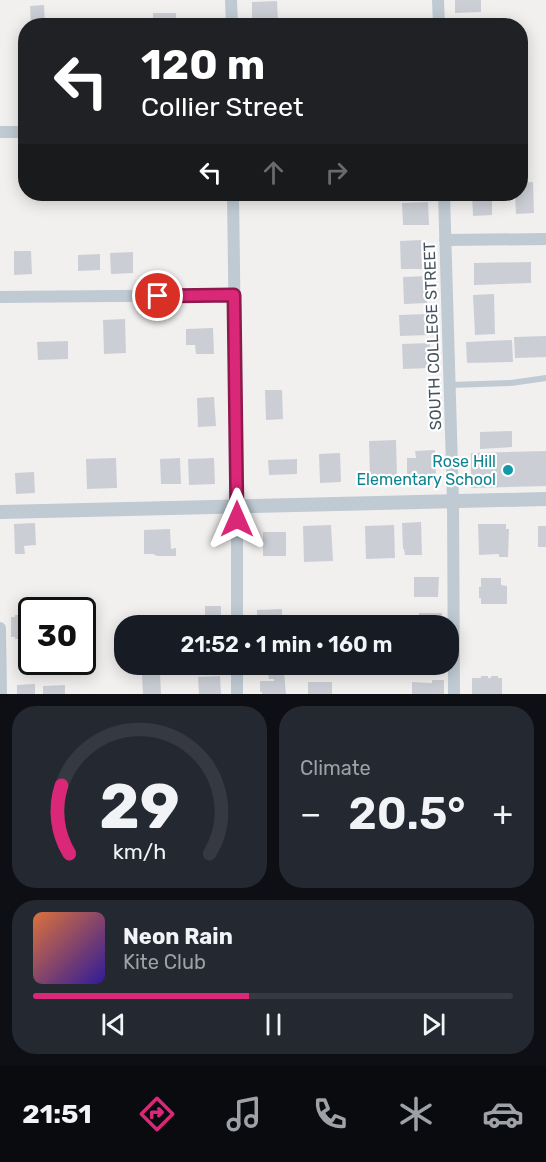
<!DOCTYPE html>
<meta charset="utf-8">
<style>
body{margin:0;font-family:Rubik,sans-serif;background:#242831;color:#f1f3f6;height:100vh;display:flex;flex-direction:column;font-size:22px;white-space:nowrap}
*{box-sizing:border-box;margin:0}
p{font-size:20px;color:#9ea1a6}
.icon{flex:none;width:33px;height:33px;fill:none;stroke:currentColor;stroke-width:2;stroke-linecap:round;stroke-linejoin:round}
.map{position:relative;height:694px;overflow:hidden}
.details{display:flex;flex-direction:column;gap:12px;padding:12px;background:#0d0f14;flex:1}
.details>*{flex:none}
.top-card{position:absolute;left:18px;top:18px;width:510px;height:183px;border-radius:24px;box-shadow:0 3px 15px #0003;background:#202124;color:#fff;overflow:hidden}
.speed{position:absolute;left:18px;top:597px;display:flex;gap:12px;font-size:30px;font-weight:700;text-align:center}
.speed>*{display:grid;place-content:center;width:78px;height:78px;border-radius:50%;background:#171b24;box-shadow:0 3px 15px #0003;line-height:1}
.speed .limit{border:3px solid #111;border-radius:9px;background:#fff;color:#111}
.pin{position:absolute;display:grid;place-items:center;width:51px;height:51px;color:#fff;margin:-26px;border:3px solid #fff;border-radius:50%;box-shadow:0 2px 6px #0007}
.me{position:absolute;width:66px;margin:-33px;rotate:0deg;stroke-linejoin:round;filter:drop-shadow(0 0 4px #0008)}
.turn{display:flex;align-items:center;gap:21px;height:126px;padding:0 24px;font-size:27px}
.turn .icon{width:78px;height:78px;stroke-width:2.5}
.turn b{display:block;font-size:42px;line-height:51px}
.lanes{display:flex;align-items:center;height:57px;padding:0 24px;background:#0003;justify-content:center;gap:30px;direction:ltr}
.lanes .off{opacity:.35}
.big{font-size:45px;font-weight:600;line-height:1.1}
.details .tile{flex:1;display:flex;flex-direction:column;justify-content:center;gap:9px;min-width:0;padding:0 21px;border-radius:24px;background:#242831}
.details .dial{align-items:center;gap:0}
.dial svg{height:156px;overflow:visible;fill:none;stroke:#363941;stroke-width:7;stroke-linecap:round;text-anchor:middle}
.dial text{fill:#f1f3f6;stroke:none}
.song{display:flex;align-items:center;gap:18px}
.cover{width:72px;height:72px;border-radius:9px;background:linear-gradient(135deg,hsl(20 70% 55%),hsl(250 70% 35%))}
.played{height:6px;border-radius:3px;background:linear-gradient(90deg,#db2777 45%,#363941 45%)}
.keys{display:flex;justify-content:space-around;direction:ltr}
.heat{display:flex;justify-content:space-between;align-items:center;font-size:33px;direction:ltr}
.details .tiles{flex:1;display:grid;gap:12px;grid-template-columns:1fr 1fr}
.tile:last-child{grid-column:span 2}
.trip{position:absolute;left:114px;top:615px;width:345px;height:60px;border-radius:24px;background:#171b24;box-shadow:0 3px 15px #0003;font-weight:600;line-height:60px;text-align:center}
.tabs{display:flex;height:96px;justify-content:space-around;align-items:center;background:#090b0e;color:#9ea1a6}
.tabs .icon{width:42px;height:42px}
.tabs .selected{color:#db2777}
.tabs b{font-size:27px;color:#f1f3f6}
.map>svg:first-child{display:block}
</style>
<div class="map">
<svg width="546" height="694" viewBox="0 0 546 694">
<rect width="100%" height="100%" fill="#f2efef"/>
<!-- building -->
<path fill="#cbcfd5" d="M455,0H481V12L455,13Z
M277,1L278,21L252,22V2Z
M44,5L45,26H31L30,6Z
M153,13H176V24L153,25Z
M533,182L534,213L516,214L515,194H520V183Z
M472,194H492V215L473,216Z
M428,202L429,225H403L402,203Z
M421,240L422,269H401L400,241Z
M14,251H31L32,274L14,275Z
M133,252V273L111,274L110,253Z
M100,254V270L78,271V255Z
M531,262V283L474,285V263Z
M426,276L427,303L404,304L403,277Z
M494,294L495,334L475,335L473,295Z
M428,314L429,335L400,336L399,315Z
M125,319L126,353L104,354L103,320Z
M213,328L214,354H196L195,345H186V329Z
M546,336V357L515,358L514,337Z
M512,340L513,362L467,363L466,342Z
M68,341V359L38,360L37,342Z
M430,343V368L403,369L402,344Z
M265,390H282L283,419L266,420Z
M214,397L216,426L198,427L197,398Z
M512,431V447L480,449V432Z
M396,440L397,476L370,477L369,441Z
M435,450L436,477L407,478V458H416L415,451Z
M546,451V486L471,488V453Z
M340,453L341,482L320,483L319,454Z
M116,458L117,488L87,489L86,459Z
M180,458L181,484H161L160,459Z
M214,458L215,484L189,485L188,459Z
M297,459V474L269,475L268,460Z
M34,472L35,493L16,494L15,473Z
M421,522L422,555H405L404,549H403L402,523Z
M35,523L36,545L24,546L25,554H15L14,524Z
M478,524H506V529H509L508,557H499V554L479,555Z
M331,525L333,561L304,562L303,526Z
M394,525L395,558L366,559L365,526Z
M538,526H546V547H538Z
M170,529L171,549L176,548V556H157L153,554H144V530Z
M263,532H286V556H263Z
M414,577H439L438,597H414Z
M481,578H501V585L507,586V604H481V598H479V587H481Z
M205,606H221V619H222V626H200V619H205Z
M282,609V619H271V626H257V610Z
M419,613H442L443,626H419Z
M15,615H26V628H32V639H15V637H11V617H15Z
M284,672L286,694H262V692H260V681H274V679H269L268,673Z
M160,674L161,694H143L142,675Z
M220,676L221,694H199L198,677Z
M481,676H488V678H491V676H498V678H502V694H472V678H481Z
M432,680H444V694H412V682L432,683Z
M308,682H332V694H308Z
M35,684V694H17V685Z
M65,685V694H43V686Z"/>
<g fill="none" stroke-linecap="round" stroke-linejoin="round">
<!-- service -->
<path stroke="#bfcad3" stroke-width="6" d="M450,385L511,383L546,378"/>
<!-- minor -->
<path stroke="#bfcad3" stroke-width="12" d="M231,0L232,26
M438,0L439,26
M0,132H26
M233,194L237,491V626
M444,194L453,501L454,694
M445,240L546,239
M0,297L234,295
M0,628L1,694
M237,694V664"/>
<!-- tertiary -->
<path stroke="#bfcad3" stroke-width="14" d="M0,512L546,499"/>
</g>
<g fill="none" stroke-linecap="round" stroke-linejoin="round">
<!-- route casing -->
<g stroke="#8e194d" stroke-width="15">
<path id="route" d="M158,296L234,295L237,519"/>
</g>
<!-- route -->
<use href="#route" stroke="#db2777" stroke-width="10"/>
</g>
<!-- markers -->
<circle fill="#0f9aa8" stroke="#fff" stroke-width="2" cx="508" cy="470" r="6"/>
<g text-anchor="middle" stroke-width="4.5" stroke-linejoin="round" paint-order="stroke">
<!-- street labels -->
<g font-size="16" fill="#46545f" stroke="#fff">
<text transform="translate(432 336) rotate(-92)" y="6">SOUTH COLLEGE STREET</text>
</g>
<!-- culture labels -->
<g font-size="16" fill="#0d838f" stroke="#fff" text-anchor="end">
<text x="496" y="467">Rose Hill<tspan x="496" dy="18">Elementary School</tspan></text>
</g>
</g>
</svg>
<div class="speed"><div class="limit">30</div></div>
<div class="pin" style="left:158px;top:296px;background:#d93025"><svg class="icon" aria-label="arrive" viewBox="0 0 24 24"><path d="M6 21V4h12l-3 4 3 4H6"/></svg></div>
<svg class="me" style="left:237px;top:519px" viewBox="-20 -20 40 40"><path d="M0-17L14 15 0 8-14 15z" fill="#db2777" stroke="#fff" stroke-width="4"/></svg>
<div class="trip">21:52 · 1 min · 160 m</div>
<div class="top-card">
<div class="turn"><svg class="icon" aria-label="left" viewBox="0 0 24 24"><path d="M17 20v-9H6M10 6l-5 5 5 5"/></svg><div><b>120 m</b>Collier Street</div></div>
<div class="lanes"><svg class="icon" aria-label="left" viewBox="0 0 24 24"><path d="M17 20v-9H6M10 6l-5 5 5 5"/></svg><svg class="icon off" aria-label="ahead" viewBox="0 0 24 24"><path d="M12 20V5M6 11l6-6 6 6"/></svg><svg class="icon off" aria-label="right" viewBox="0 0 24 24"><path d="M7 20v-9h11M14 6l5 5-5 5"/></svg></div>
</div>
</div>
<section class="details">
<div class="tiles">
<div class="tile dial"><svg viewBox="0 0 100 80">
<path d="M14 69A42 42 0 1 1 86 69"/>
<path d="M14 69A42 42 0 0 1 10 34" stroke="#db2777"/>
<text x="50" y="56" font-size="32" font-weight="700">29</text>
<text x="50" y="72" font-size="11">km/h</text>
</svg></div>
<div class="tile"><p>Climate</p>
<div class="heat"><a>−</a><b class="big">20.5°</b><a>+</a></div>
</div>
<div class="tile">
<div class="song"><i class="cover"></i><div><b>Neon Rain</b><p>Kite Club</p></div></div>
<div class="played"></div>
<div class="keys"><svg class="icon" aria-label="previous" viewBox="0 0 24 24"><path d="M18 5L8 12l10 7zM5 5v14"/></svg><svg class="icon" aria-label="pause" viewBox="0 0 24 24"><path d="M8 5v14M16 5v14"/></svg><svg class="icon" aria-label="next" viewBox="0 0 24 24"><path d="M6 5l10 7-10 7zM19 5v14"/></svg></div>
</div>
</div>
</section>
<nav class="tabs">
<b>21:51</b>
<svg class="icon selected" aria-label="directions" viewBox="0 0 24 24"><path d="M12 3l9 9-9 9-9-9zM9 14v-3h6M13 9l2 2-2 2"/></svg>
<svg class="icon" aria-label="music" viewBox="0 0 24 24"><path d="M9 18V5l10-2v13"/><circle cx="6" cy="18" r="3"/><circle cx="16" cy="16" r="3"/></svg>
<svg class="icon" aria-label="phone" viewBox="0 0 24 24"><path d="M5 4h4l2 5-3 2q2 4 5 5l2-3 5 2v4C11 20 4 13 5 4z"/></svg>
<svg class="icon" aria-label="climate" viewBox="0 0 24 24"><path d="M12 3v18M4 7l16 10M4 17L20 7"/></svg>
<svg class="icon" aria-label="car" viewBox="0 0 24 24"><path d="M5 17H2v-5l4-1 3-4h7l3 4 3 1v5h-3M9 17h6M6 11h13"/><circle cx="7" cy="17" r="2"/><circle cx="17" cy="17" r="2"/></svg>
</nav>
